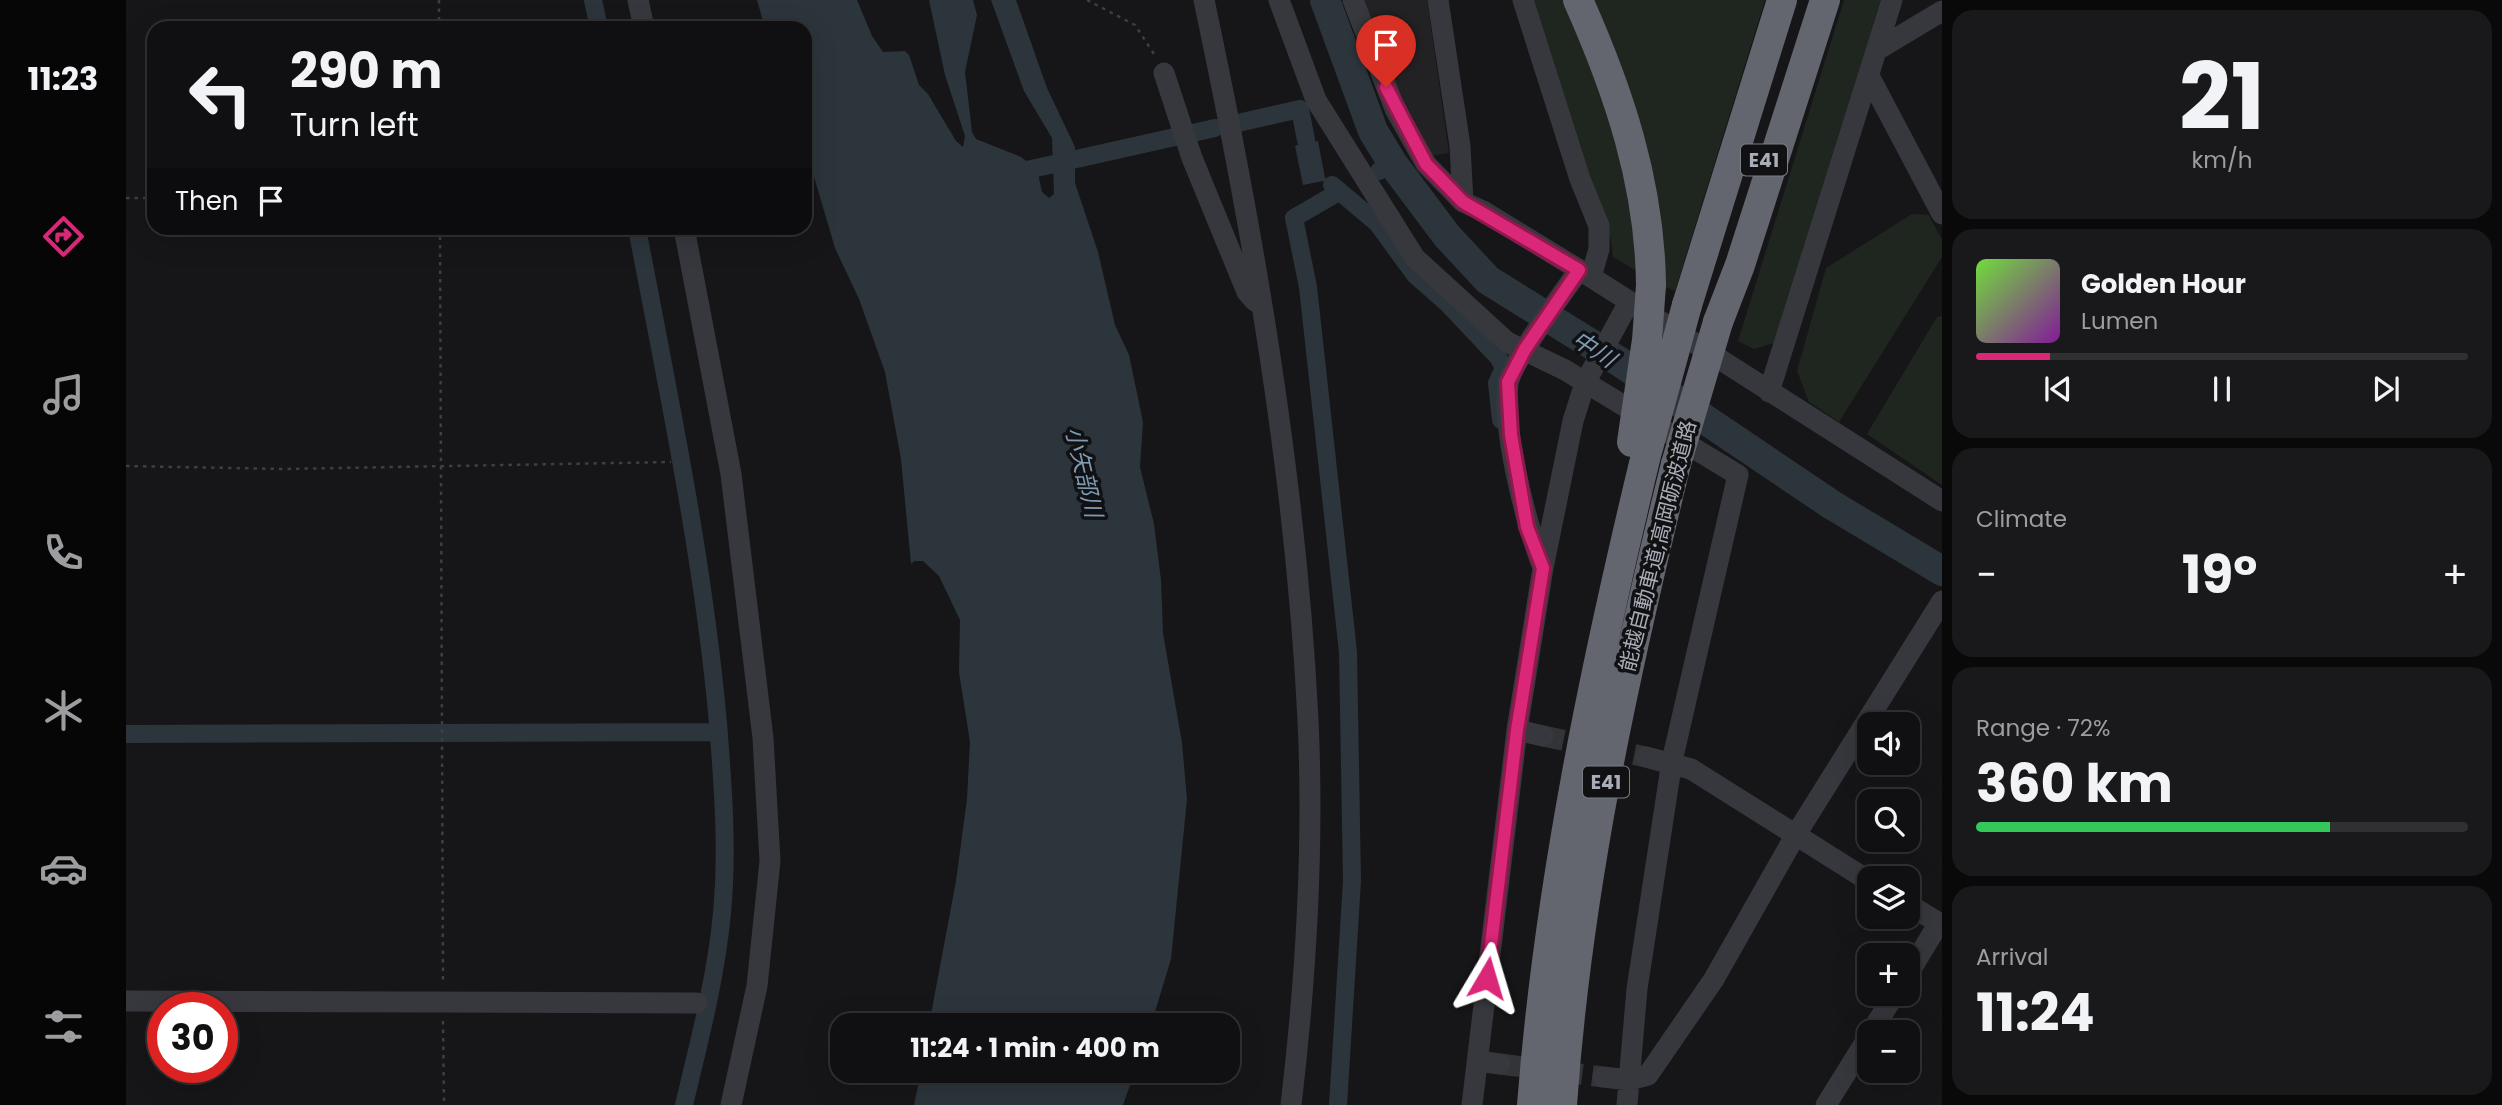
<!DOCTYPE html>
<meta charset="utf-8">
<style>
body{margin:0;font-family:Poppins,"Noto Sans JP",sans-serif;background:#19191b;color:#f1f3f6;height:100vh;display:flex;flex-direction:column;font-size:26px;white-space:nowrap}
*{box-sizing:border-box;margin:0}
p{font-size:23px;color:#9c9d9f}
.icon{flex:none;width:38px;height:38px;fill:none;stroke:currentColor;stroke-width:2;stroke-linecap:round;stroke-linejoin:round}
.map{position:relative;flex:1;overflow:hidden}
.details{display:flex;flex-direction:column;gap:10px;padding:10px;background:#09090a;width:560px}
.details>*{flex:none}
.top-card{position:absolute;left:21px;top:21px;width:665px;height:214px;border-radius:21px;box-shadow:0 7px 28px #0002,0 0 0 2px #303032;background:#101012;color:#f1f3f6;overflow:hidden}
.buttons{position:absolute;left:1731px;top:712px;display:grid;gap:14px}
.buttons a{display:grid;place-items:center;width:63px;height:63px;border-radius:14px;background:#101012;box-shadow:0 7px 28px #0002,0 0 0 2px #303032;font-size:35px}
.speed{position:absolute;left:21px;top:992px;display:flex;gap:14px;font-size:35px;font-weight:700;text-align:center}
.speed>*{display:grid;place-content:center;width:91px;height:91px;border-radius:50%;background:#101012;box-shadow:0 7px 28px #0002,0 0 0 2px #303032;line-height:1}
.speed .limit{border:10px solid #d22;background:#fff;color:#111}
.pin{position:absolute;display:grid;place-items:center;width:60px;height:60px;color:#fff;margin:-72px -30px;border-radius:50% 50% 50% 0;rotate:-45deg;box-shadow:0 0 7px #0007}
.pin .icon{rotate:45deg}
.me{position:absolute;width:77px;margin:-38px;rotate:7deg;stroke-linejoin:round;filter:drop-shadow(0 0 5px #0008)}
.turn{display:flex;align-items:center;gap:24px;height:147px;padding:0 28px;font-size:32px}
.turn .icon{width:91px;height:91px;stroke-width:2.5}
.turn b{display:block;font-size:49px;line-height:60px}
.then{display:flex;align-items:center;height:66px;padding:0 28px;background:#0003;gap:14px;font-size:26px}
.big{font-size:52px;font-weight:700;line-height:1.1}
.details .card{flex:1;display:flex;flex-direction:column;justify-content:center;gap:10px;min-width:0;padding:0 24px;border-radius:21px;background:#19191b}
.details .dial{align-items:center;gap:0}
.dial b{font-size:91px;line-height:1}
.song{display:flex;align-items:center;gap:21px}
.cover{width:84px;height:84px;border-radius:10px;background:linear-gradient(135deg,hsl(100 70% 55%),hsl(290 70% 35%))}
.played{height:7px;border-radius:4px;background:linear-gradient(90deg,#db2777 15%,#303032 15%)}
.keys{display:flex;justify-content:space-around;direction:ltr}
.heat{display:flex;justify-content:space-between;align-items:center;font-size:38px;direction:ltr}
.charge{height:10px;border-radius:5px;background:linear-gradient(90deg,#34c759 72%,#303032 0)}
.trip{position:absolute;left:704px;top:1013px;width:410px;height:70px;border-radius:21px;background:#101012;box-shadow:0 7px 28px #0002,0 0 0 2px #303032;font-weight:700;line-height:70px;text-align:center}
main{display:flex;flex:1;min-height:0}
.tab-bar{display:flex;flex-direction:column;width:126px;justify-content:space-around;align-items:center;background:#060607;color:#9c9d9f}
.tab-bar .icon{width:49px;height:49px}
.tab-bar .on{color:#db2777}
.tab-bar b{font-size:32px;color:#f1f3f6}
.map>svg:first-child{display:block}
</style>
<main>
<nav class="tab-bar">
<b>11:23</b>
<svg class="icon on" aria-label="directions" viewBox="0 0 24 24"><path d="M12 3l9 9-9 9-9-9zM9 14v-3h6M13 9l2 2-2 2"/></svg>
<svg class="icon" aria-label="music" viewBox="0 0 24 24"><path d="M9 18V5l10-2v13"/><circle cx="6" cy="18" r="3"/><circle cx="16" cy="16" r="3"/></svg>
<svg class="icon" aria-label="phone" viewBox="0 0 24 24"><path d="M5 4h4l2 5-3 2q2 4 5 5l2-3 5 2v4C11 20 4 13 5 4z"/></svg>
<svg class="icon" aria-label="climate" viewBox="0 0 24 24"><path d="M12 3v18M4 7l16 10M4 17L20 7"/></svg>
<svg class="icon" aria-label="car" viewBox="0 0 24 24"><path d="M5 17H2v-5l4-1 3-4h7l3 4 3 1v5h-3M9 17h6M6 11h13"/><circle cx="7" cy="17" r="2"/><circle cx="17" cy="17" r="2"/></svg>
<svg class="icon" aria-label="filters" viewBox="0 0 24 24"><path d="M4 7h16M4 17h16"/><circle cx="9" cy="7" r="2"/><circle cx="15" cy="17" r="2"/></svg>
</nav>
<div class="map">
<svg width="1816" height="1105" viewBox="0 0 1816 1105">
<rect width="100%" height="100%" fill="#161618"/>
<!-- built -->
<path fill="#222225" d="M1237,0H1301L1323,153L1304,156L1278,107Z"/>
<!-- green -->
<path fill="#1e261f" d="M1405,0H1439C1465,60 1498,142 1507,206C1510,227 1510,250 1511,271L1487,257L1485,240Z
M1465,0H1639L1549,291L1535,285L1539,279L1533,204L1514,122Z
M1718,0H1755L1648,343L1628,349L1612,341Z
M1786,214L1803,215L1816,240V257L1713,422L1683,402L1671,371L1700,268Z
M1816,316V485L1741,434L1811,317Z"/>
<!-- water -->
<path fill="#2c353c" d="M631,0H731L746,36L757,52L779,51L783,55L793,85L802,94L830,141L837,147L839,136L819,75L803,0H847L851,15L839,72L846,132L850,139L895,157L911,169L916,192L923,198L928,194L926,138L898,91L865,0H890L921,88L949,147V183L972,252L989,325L1003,355L1017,422L1014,467L1028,524L1035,580L1037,633L1056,743L1061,799L1045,959L1025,1025H803L830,881L841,799L844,742L833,672L834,620L813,576L797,561H788L785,564L775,459L759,372L733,299L709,248L679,146V28H639Z
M1186,138L1187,142L1192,141L1199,178L1207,183L1203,187L1197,181L1177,185L1169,146Z
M795,1071H1009L997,1105H788Z"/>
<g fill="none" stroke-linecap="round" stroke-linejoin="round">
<!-- canal -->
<path stroke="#2c353c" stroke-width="18" d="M467,0L473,28
M1112,123L1174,109L1180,140
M1253,171L1267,164
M888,173L1089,128
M1206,185L1251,223L1289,275L1322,304L1372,357L1378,368L1371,383L1375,420
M1211,193L1168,218L1182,287L1222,652L1226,881L1212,1105
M511,228C542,392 577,556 592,723C597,786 602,850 596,913C590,978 573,1042 558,1105
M0,734L592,732"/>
<!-- river -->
<path stroke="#2c353c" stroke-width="30" d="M1199,0L1247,131L1267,164L1321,236L1362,280L1494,362L1706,505L1816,571"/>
<!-- minor-tunnel -->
<path stroke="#333438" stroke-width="21" stroke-dasharray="21 10" stroke-linecap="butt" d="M1417,736L1520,757
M1374,1064L1477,1077"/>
<!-- path -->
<path stroke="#3d3f44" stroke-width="2.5" stroke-dasharray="3.5 5" stroke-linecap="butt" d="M313,0V28
M961,0L1009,25L1030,57
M0,198H28
M314,228L317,983
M0,466L157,469L545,462
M317,1021L318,1105"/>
<!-- minor -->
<path stroke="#37383d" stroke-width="21" d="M512,0L518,28
M1078,0C1128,236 1170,478 1182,720C1188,848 1180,978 1165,1105
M1153,0L1190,100L1289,258L1381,342L1439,370L1612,475L1546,761L1511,989L1501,1105
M1227,0L1269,109L1300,164L1337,202L1357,211L1465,277L1816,501
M1312,0L1334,146L1337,202
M1397,0L1454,179L1473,226V249L1465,277
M1751,50L1816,11
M1038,73L1066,158L1121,292L1129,301
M1743,76L1816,214
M558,228L605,474L637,738L644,861L631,986L605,1105
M1643,392L1766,0
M1417,568C1400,523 1376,431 1382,384C1385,362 1438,292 1453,270
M1391,730L1417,736
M1520,757L1565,769L1743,881
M1782,904L1813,923L1782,974
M0,1001L571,1003
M1745,1032L1769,994
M1351,1061L1374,1064
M1477,1077L1503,1080L1522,1075L1588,979L1669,836L1816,601
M1346,1105L1391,730L1417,568L1447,421L1459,383L1503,302
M1700,1105L1743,1036"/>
<!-- highway -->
<path stroke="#63666e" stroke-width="30" d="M1452,0C1493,92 1524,184 1525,285
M1561,305L1656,0
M1592,322L1614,265L1699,0
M1406,1105C1423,885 1469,666 1521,451
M1436,1105C1451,889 1498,674 1550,464"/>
<!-- highway-bridge -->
<path stroke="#63666e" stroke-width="30" d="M1506,442L1521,340L1525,285
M1522,448L1561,305
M1550,464L1592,322"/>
</g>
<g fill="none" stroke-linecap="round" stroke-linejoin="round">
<!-- route casing -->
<g stroke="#8e194d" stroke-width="18">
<path id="route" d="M1260,87L1300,164L1337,202L1453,270L1399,349L1382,382L1385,435L1401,527L1417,568L1391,730L1361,978"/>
</g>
<!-- route -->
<use href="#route" stroke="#db2777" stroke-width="12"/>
</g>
<g text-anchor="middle" stroke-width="7" stroke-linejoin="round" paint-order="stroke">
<!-- shield labels -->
<g fill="#111113" stroke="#7b7e86" stroke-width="2">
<rect x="1615" y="144.5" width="46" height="31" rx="5"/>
<rect x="1457" y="766.5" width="46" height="31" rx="5"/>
</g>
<g font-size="19" font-weight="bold" fill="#a8adb8">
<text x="1638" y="167">E41</text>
<text x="1480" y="789">E41</text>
</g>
<!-- street labels -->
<g font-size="21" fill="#a8adb8" stroke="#111113">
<text transform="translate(1532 546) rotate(-76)" y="7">能越自動車道;高岡砺波道路</text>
</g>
<!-- water labels -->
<g font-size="23" font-style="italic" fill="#7f9bb3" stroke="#111113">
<text transform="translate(1468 349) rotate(33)" y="8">中川</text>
<text transform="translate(958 472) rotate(77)" y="8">小矢部川</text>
</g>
</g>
</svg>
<div class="buttons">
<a><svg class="icon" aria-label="sound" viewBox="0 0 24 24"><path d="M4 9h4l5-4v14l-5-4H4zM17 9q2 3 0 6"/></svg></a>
<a><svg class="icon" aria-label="search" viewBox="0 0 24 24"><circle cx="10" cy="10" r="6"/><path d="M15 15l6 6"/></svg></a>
<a><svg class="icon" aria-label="layers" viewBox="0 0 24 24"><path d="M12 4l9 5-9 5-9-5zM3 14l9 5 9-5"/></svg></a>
<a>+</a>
<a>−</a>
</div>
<div class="speed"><div class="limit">30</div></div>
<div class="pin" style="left:1260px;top:87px;background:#d93025"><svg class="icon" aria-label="arrive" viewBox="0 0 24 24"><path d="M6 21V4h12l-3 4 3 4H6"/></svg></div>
<svg class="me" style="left:1361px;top:978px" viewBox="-20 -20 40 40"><path d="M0-17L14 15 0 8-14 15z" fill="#db2777" stroke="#fff" stroke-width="4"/></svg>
<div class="trip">11:24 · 1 min · 400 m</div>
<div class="top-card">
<div class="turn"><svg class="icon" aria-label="left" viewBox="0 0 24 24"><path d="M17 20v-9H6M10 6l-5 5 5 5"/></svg><div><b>290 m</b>Turn left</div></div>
<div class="then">Then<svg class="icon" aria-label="arrive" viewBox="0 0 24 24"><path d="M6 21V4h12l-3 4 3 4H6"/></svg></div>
</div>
</div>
<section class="details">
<div class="card dial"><b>21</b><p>km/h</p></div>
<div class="card">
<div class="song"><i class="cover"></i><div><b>Golden Hour</b><p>Lumen</p></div></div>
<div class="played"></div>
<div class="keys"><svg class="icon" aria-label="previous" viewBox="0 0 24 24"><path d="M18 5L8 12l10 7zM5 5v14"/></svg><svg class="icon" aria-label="pause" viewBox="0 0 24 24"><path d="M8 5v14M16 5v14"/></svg><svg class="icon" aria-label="next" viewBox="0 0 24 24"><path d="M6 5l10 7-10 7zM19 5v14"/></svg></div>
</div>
<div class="card"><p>Climate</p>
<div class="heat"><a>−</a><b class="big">19°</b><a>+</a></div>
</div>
<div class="card"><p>Range · 72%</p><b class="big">360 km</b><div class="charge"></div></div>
<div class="card"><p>Arrival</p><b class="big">11:24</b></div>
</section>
</main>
